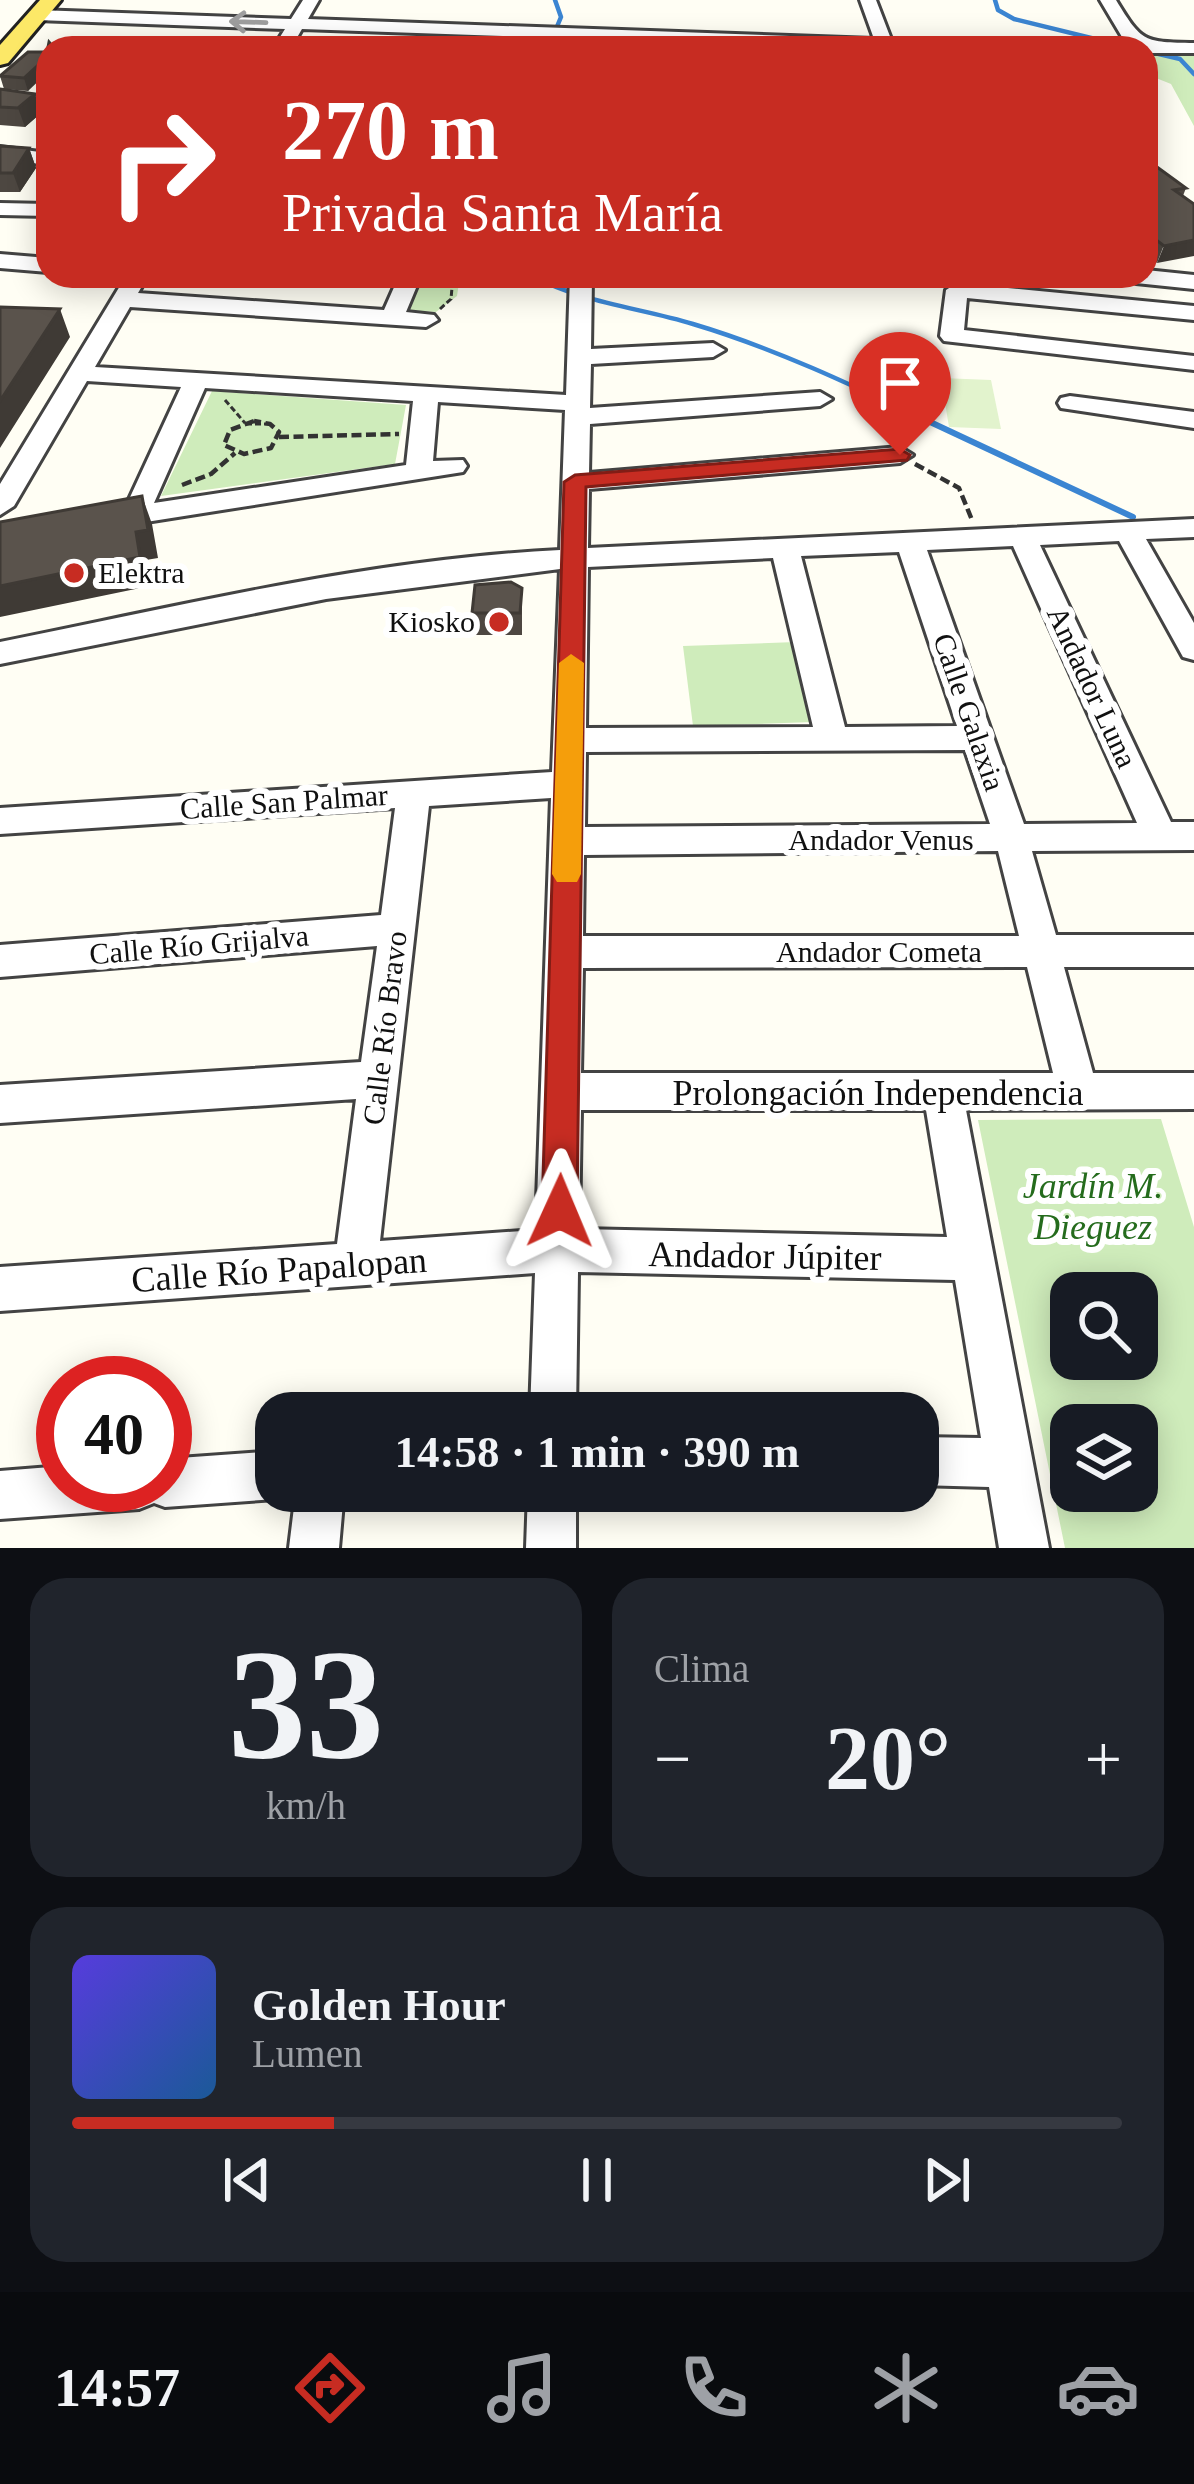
<!DOCTYPE html>
<html lang="es">
<meta charset="utf-8">
<style>
body{margin:0;font-family:"Times New Roman",serif;background:#20242c;color:#f1f3f6;height:100vh;display:flex;flex-direction:column;font-size:45px;white-space:nowrap}
*{box-sizing:border-box;margin:0}
p{font-size:39px;color:#9ea1a6}
.icon{flex:none;width:66px;height:66px;fill:none;stroke:currentColor;stroke-width:2;stroke-linecap:round;stroke-linejoin:round}
.map{position:relative;height:1548px;overflow:hidden}
.sheet{display:flex;flex-direction:column;gap:30px;padding:30px;background:#0d0f14;flex:1}
.sheet>*{flex:none}
.hud{position:absolute;left:36px;top:36px;width:1122px;height:252px;border-radius:36px;box-shadow:0 6px 30px #0003;background:#c72c22;color:#fff;overflow:hidden}
.controls{position:absolute;left:1050px;top:1272px;display:grid;gap:24px}
.controls a{display:grid;place-items:center;width:108px;height:108px;border-radius:24px;background:#171b24;box-shadow:0 6px 30px #0003;font-size:60px}
.speed{position:absolute;left:36px;top:1356px;display:flex;gap:24px;font-size:60px;font-weight:700;text-align:center}
.speed>*{display:grid;place-content:center;width:156px;height:156px;border-radius:50%;background:#171b24;box-shadow:0 6px 30px #0003;line-height:1}
.speed .limit{border:18px solid #d22;background:#fff;color:#111}
.pin{position:absolute;display:grid;place-items:center;width:102px;height:102px;color:#fff;margin:-123px -51px;border-radius:50% 50% 50% 0;rotate:-45deg;box-shadow:0 0 12px #0007}
.pin .icon{rotate:45deg}
.me{position:absolute;width:132px;margin:-66px;rotate:1deg;stroke-linejoin:round;filter:drop-shadow(0 0 9px #0008)}
.turn{display:flex;align-items:center;gap:42px;height:252px;padding:0 48px;font-size:54px}
.turn .icon{width:156px;height:156px;stroke-width:2.5}
.turn b{display:block;font-size:84px;line-height:102px}
.big{font-size:90px;font-weight:700;line-height:1.1}
.sheet .widget{flex:1;display:flex;flex-direction:column;justify-content:center;gap:18px;min-width:0;padding:0 42px;border-radius:36px;background:#20242c}
.sheet .dial{align-items:center;gap:0}
.dial b{font-size:156px;line-height:1}
.song{display:flex;align-items:center;gap:36px}
.cover{width:144px;height:144px;border-radius:18px;background:linear-gradient(135deg,hsl(250 70% 55%),hsl(210 70% 35%))}
.played{height:12px;border-radius:6px;background:linear-gradient(90deg,#c72c22 25%,#363941 25%)}
.keys{display:flex;justify-content:space-around;direction:ltr}
.heat{display:flex;justify-content:space-between;align-items:center;font-size:66px;direction:ltr}
.sheet .tiles{flex:1;display:grid;gap:30px;grid-template-columns:1fr 1fr}
.widget:last-child{grid-column:span 2}
.trip{position:absolute;left:255px;top:1392px;width:684px;height:120px;border-radius:36px;background:#171b24;box-shadow:0 6px 30px #0003;font-weight:700;line-height:120px;text-align:center}
.tab-bar{display:flex;height:192px;justify-content:space-around;align-items:center;background:#090b0e;color:#9ea1a6}
.tab-bar .icon{width:84px;height:84px}
.tab-bar .current{color:#c72c22}
.tab-bar b{font-size:54px;color:#f1f3f6}
.map>svg:first-child{display:block}
</style>
<div class="map">
<svg width="1194" height="1548" viewBox="0 0 1194 1548">
<rect width="100%" height="100%" fill="#fffef4"/>
<!-- green -->
<path fill="#cfecbb" fill-rule="evenodd" d="M1146,52L1194,56V126L1171,84L1146,74Z
M419,276H460L457,296L436,312L405,310Z
M212,391L406,405L395,464L161,496Z
M796,642L813,722L693,726L683,646Z
M1161,1119L1194,1227V1548H1065L978,1120ZM1137,1293V1359H1071V1293ZM1137,1425V1491H1071V1425Z"/>
<!-- pitch -->
<path fill="#e2f3cd" d="M941,378L991,380L1001,429L949,427Z"/>
<g fill="none" stroke-linecap="round" stroke-linejoin="round">
<!-- stream-far1 -->
<path stroke="#3b85d2" stroke-width="4.5" d="M555,0L561,17L556,29
M995,0L998,10L1014,19L1132,48
M545,48L554,34
M1146,51L1180,59L1194,74
M533,276C582,303 641,308 693,324C777,349 856,387 934,424"/>
<!-- stream -->
<path stroke="#3b85d2" stroke-width="6" d="M928,421L1133,517"/>
<!-- minor casing -->
<g stroke="#434343" stroke-width="6">
<path id="minor" d="M303,0H319L308,19L874,39L860,0H876L891,39L1125,42L1100,0H1116C1142,43 1144,42 1194,43V53H1146V48H851L302,29L291,48H273L285,29L37,20L29,15L37,10L291,19Z
M0,93L48,97V109L0,103Z
M0,147L48,153V165L0,159Z
M0,203L48,204V216L0,215Z
M0,254L48,258V272L0,268Z
M1146,270L1194,275V289L1136,283L1125,276H1146Z
M126,276H148L138,293L384,310L399,276H421L406,312L434,315L438,320L426,327L130,307L95,367L566,395L570,276H592L591,349L713,343L725,350L713,357L591,364L590,408L820,392L832,399L820,406L590,424L589,473L900,447L913,455L900,463L589,489L588,548L1194,519V537L1146,539L1194,623V660L1183,657L1119,541L1040,545L1171,822H1194V850L1032,851L1056,935H1194V967H1064L1093,1073H1194V1109L966,1110L1049,1548H999L989,1487L918,1485V1437L981,1438L955,1280L578,1272L576,1413H530L535,1273L0,1311V1267L337,1244L356,1099L0,1123V1085L361,1062L377,946L0,977V945L381,915L395,808L0,834V808L552,772L560,569L326,599L0,664V642C184,605 372,559 560,550L565,410L438,402L433,461L463,460L467,466L463,472L108,528L94,519L98,513L125,508L181,387L87,381L14,506L0,515V484ZM205,388L413,401L406,465L154,503ZM1013,546L1137,823L1024,824L927,550ZM899,552L957,726L845,727L801,556ZM773,558L813,727L586,728L588,567ZM965,750L990,824L585,827L586,752ZM551,798L536,1230L380,1241L429,806ZM998,851L1019,936H583L584,855ZM1027,967L1053,1073H581L583,968ZM581,1110H926L947,1237L579,1229Z
M957,283L1194,306V320L967,298L964,330L1194,356V370L944,341L940,336L946,290Z
M1070,396L1194,412V428L1061,408L1058,403L1061,398Z
M276,1451V1491H294L276,1499L165,1507L154,1503L139,1509L0,1519V1471L63,1466V1485H165V1459Z
M296,1491H344L339,1548H289Z
M528,1491H576V1548H526Z"/>
</g>
<!-- major casing -->
<g stroke="#212121" stroke-width="6">
<path id="major" d="M40,0H61L8,63L0,65V45Z"/>
</g>
<!-- path-far1 -->
<path stroke="#323232" stroke-width="3" stroke-dasharray="6 3" stroke-linecap="butt" d="M440,309L451,299L453,276
M225,400L245,423
M246,424H270"/>
<!-- path -->
<path stroke="#323232" stroke-width="4.5" stroke-dasharray="10 4.5" stroke-linecap="butt" d="M254,421L230,430L224,445L244,454L271,448L279,432L270,424L254,421
M279,437L399,434
M915,464L959,488L972,520
M182,485L211,474L235,453"/>
<!-- minor -->
<use href="#minor" fill="#fff" fill-rule="evenodd"/>
<!-- major -->
<use href="#major" fill="#fce867" fill-rule="evenodd"/>
</g>
<!-- wall -->
<path fill="#4d4741" d="M54,48L28,91L4,89L0,76Z
M0,89L35,94L41,113L25,127L0,125Z
M0,146L29,148L36,168L20,192H0Z
M1146,159L1186,188L1157,263L1146,254Z
M522,588V635H474L472,613Z"/>
<!-- shaded-wall -->
<path fill="#3f3a35" d="M48,56V72L28,91L24,78Z
M35,94L41,113L25,127L18,108Z
M29,148L36,168L20,192L13,173Z
M1194,240V256L1157,263L1164,246Z
M60,309L70,337L0,448V401Z
M142,496L152,524L158,558L146,560L150,586L0,617V586L136,532Z"/>
<!-- building -->
<path fill="#5a534c" stroke="#3f3a35" stroke-width="3" d="M49,42L54,48H48V56L24,78L0,76L28,52H47Z
M0,89L35,94L18,108L0,107Z
M0,146L29,148L13,173H0Z
M1146,159L1186,188L1174,190L1194,204V240L1164,246L1146,232Z
M0,307L60,309L0,401Z
M142,496L148,530L136,532L140,557L0,586V522Z
M511,582L522,588L520,613H472L475,585Z"/>
<!-- one-way arrows -->
<defs><path id="oneway-shaft" d="M-6 0H5M1.5-3L5.5 0L1.5 3" fill="none" stroke-width="1.6" stroke-linecap="round" stroke-linejoin="round" transform="scale(3)"/></defs>
<use stroke="#9f9f9f" href="#oneway-shaft" transform="translate(248 22) rotate(-178)"/>
<!-- route -->
<path fill="#c72c22" stroke="#811d16" stroke-width="3" d="M900,449L910,455L907,460L586,487L577,1211L572,1223L560,1228L547,1223L542,1211L564,482L575,475Z"/>
<!-- slow -->
<path fill="#f59e0b" d="M571,654L584,663L581,874L577,882H557L552,874L559,663Z"/>
<!-- markers -->
<g fill="#c72c22" stroke="#fff" stroke-width="4.5">
<circle cx="74" cy="573" r="12"/>
<circle cx="499" cy="622" r="12"/>
</g>
<g text-anchor="middle" stroke-width="12" stroke-linejoin="round" paint-order="stroke">
<!-- poi labels -->
<g font-size="30" fill="#101010" stroke="#fff" text-anchor="start">
<text x="98" y="583">Elektra</text>
<text x="475" y="632" text-anchor="end">Kiosko</text>
</g>
<!-- street labels -->
<g font-size="30" fill="#101010" stroke="#fff">
<text transform="translate(1092 687) rotate(65)" y="10">Andador Luna</text>
<text transform="translate(969 712) rotate(71)" y="10">Calle Galaxia</text>
<text transform="translate(284 802) rotate(-4)" y="10">Calle San Palmar</text>
<text x="881" y="850">Andador Venus</text>
<text transform="translate(199 945) rotate(-5)" y="10">Calle Río Grijalva</text>
<text x="879" y="962">Andador Cometa</text>
<text transform="translate(385 1028) rotate(-83)" y="10">Calle Río Bravo</text>
</g>
<!-- near-street labels -->
<g font-size="36" fill="#101010" stroke="#fff">
<text x="878" y="1105">Prolongación Independencia</text>
<text transform="translate(765 1255) rotate(1)" y="13">Andador Júpiter</text>
<text transform="translate(279 1269) rotate(-4)" y="13">Calle Río Papalopan</text>
</g>
<!-- near-park labels -->
<g font-size="36" font-style="italic" fill="#256c1d" stroke="#fff">
<text x="1093" y="1198">Jardín M.<tspan x="1093" dy="41">Dieguez</tspan></text>
</g>
</g>
</svg>
<div class="controls">
<a><svg class="icon" aria-label="search" viewBox="0 0 24 24"><circle cx="10" cy="10" r="6"/><path d="M15 15l6 6"/></svg></a>
<a><svg class="icon" aria-label="layers" viewBox="0 0 24 24"><path d="M12 4l9 5-9 5-9-5zM3 14l9 5 9-5"/></svg></a>
</div>
<div class="speed"><div class="limit">40</div></div>
<div class="pin" style="left:900px;top:455px;background:#d93025"><svg class="icon" aria-label="arrive" viewBox="0 0 24 24"><path d="M6 21V4h12l-3 4 3 4H6"/></svg></div>
<svg class="me" style="left:560px;top:1211px" viewBox="-20 -20 40 40"><path d="M0-17L14 15 0 8-14 15z" fill="#c72c22" stroke="#fff" stroke-width="4"/></svg>
<div class="trip">14:58 · 1 min · 390 m</div>
<div class="hud">
<div class="turn"><svg class="icon" aria-label="right" viewBox="0 0 24 24"><path d="M7 20v-9h11M14 6l5 5-5 5"/></svg><div><b>270 m</b>Privada Santa María</div></div>
</div>
</div>
<section class="sheet">
<div class="tiles">
<div class="widget dial"><b>33</b><p>km/h</p></div>
<div class="widget"><p>Clima</p>
<div class="heat"><a>−</a><b class="big">20°</b><a>+</a></div>
</div>
<div class="widget">
<div class="song"><i class="cover"></i><div><b>Golden Hour</b><p>Lumen</p></div></div>
<div class="played"></div>
<div class="keys"><svg class="icon" aria-label="previous" viewBox="0 0 24 24"><path d="M18 5L8 12l10 7zM5 5v14"/></svg><svg class="icon" aria-label="pause" viewBox="0 0 24 24"><path d="M8 5v14M16 5v14"/></svg><svg class="icon" aria-label="next" viewBox="0 0 24 24"><path d="M6 5l10 7-10 7zM19 5v14"/></svg></div>
</div>
</div>
</section>
<nav class="tab-bar">
<b>14:57</b>
<svg class="icon current" aria-label="directions" viewBox="0 0 24 24"><path d="M12 3l9 9-9 9-9-9zM9 14v-3h6M13 9l2 2-2 2"/></svg>
<svg class="icon" aria-label="music" viewBox="0 0 24 24"><path d="M9 18V5l10-2v13"/><circle cx="6" cy="18" r="3"/><circle cx="16" cy="16" r="3"/></svg>
<svg class="icon" aria-label="phone" viewBox="0 0 24 24"><path d="M5 4h4l2 5-3 2q2 4 5 5l2-3 5 2v4C11 20 4 13 5 4z"/></svg>
<svg class="icon" aria-label="climate" viewBox="0 0 24 24"><path d="M12 3v18M4 7l16 10M4 17L20 7"/></svg>
<svg class="icon" aria-label="car" viewBox="0 0 24 24"><path d="M5 17H2v-5l4-1 3-4h7l3 4 3 1v5h-3M9 17h6M6 11h13"/><circle cx="7" cy="17" r="2"/><circle cx="17" cy="17" r="2"/></svg>
</nav>
